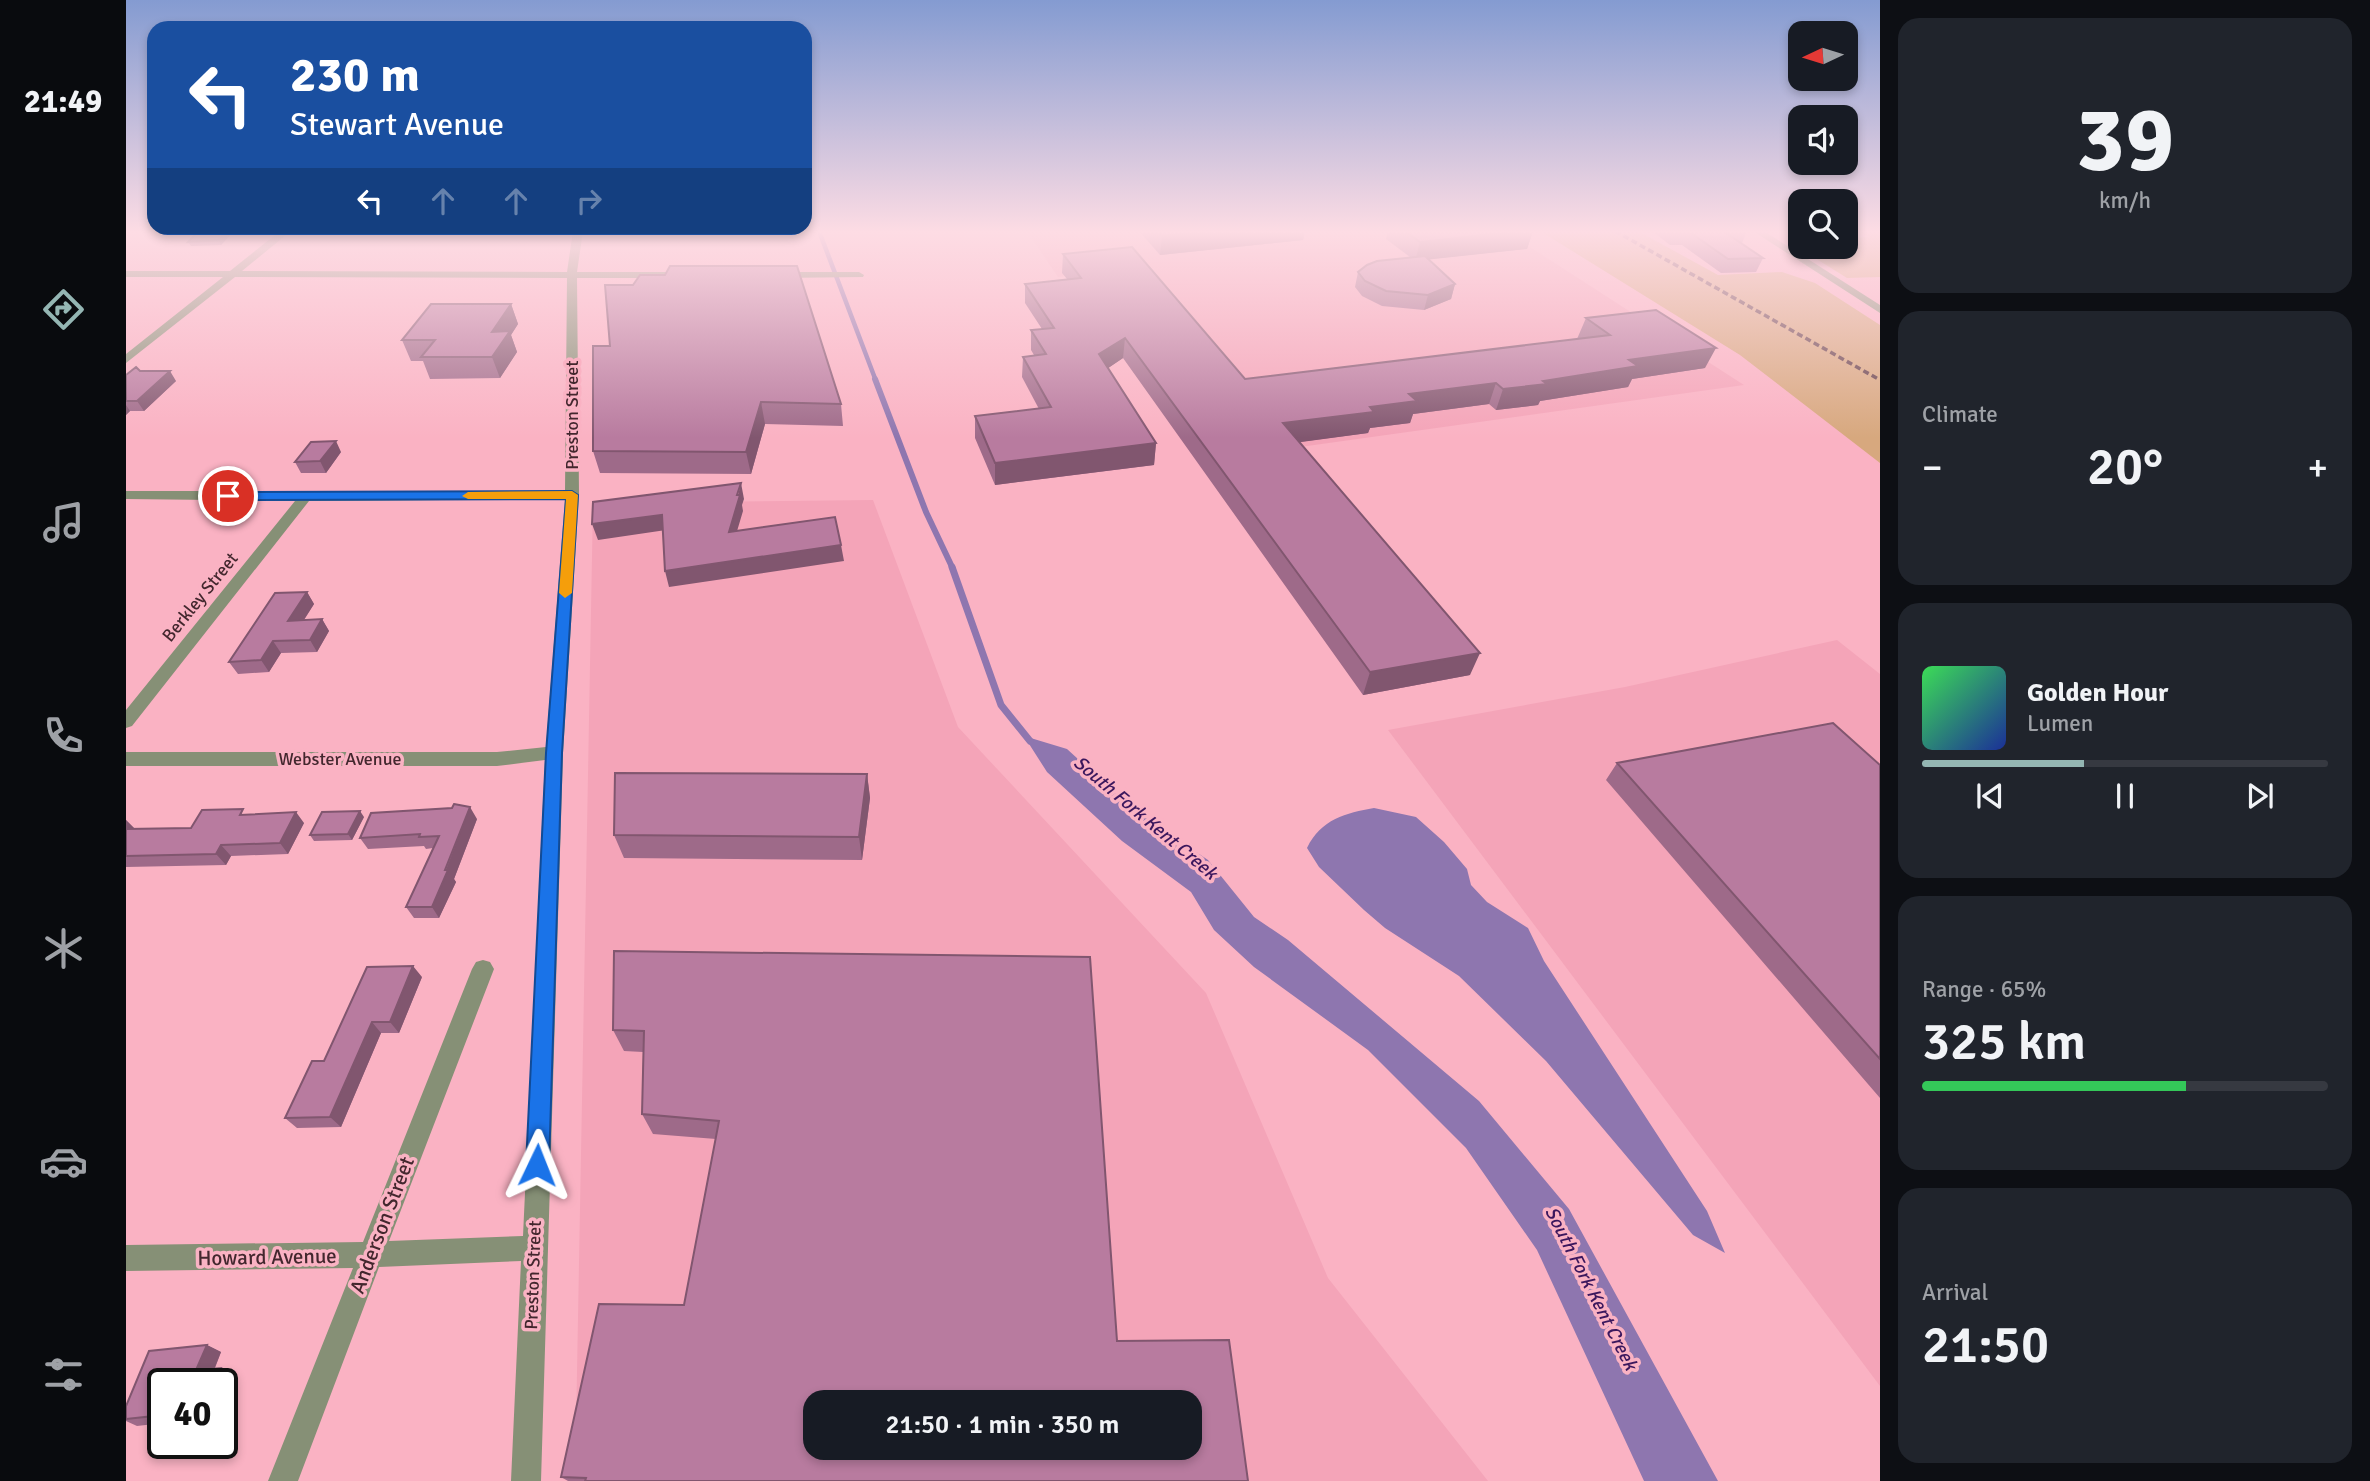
<!DOCTYPE html>
<meta charset="utf-8">
<style>
body{margin:0;font-family:Signika,sans-serif;background:#20242c;color:#f1f3f6;height:100vh;display:flex;flex-direction:column;font-size:26px;white-space:nowrap}
*{box-sizing:border-box;margin:0}
p{font-size:23px;color:#9ea1a6}
.icon{flex:none;width:38px;height:38px;fill:none;stroke:currentColor;stroke-width:2;stroke-linecap:round;stroke-linejoin:round}
.map{position:relative;flex:1;overflow:hidden}
.details{display:flex;flex-direction:column;gap:18px;padding:18px;background:#0d0f14;width:490px}
.details>*{flex:none}
.top-card{position:absolute;left:21px;top:21px;width:665px;height:214px;border-radius:21px;box-shadow:0 4px 10px #0003;background:#1a4fa0;color:#fff;overflow:hidden}
.needle{width:46px;rotate:266deg}
.fabs{position:absolute;left:1662px;top:21px;display:grid;gap:14px}
.fabs a{display:grid;place-items:center;width:70px;height:70px;border-radius:14px;background:#171b24;box-shadow:0 4px 10px #0003;font-size:35px}
.speed{position:absolute;left:21px;top:1368px;display:flex;gap:14px;font-size:35px;font-weight:700;text-align:center}
.speed>*{display:grid;place-content:center;width:91px;height:91px;border-radius:50%;background:#171b24;box-shadow:0 4px 10px #0003;line-height:1}
.speed .limit{border:4px solid #111;border-radius:10px;background:#fff;color:#111}
.pin{position:absolute;display:grid;place-items:center;width:60px;height:60px;color:#fff;margin:-30px;border:4px solid #fff;border-radius:50%;box-shadow:0 2px 7px #0007}
.me{position:absolute;width:77px;margin:-38px;rotate:2deg;stroke-linejoin:round;filter:drop-shadow(0 0 5px #0008)}
.turn{display:flex;align-items:center;gap:24px;height:147px;padding:0 28px;font-size:32px}
.turn .icon{width:91px;height:91px;stroke-width:2.5}
.turn b{display:block;font-size:49px;line-height:60px}
.lanes{display:flex;align-items:center;height:66px;padding:0 28px;background:#0003;justify-content:center;gap:35px;direction:ltr}
.lanes .off{opacity:.35}
.big{font-size:52px;font-weight:600;line-height:1.1}
.details .card{flex:1;display:flex;flex-direction:column;justify-content:center;gap:10px;min-width:0;padding:0 24px;border-radius:21px;background:#20242c}
.details .dial{align-items:center;gap:0}
.dial b{font-size:91px;line-height:1}
.song{display:flex;align-items:center;gap:21px}
.cover{width:84px;height:84px;border-radius:10px;background:linear-gradient(135deg,hsl(130 70% 55%),hsl(230 70% 35%))}
.played{height:7px;border-radius:4px;background:linear-gradient(90deg,#94b6b3 40%,#363941 40%)}
.keys{display:flex;justify-content:space-around;direction:ltr}
.heat{display:flex;justify-content:space-between;align-items:center;font-size:38px;direction:ltr}
.charge{height:10px;border-radius:5px;background:linear-gradient(90deg,#34c759 65%,#363941 0)}
.trip{position:absolute;left:677px;top:1390px;width:399px;height:70px;border-radius:21px;background:#171b24;box-shadow:0 4px 10px #0003;font-weight:600;line-height:70px;text-align:center}
main{display:flex;flex:1;min-height:0}
.dock{display:flex;flex-direction:column;width:126px;justify-content:space-around;align-items:center;background:#090b0e;color:#9ea1a6}
.dock .icon{width:49px;height:49px}
.dock .selected{color:#94b6b3}
.dock b{font-size:32px;color:#f1f3f6}
.map>svg:first-child{display:block}
</style>
<main>
<nav class="dock">
<b>21:49</b>
<svg class="icon selected" aria-label="directions" viewBox="0 0 24 24"><path d="M12 3l9 9-9 9-9-9zM9 14v-3h6M13 9l2 2-2 2"/></svg>
<svg class="icon" aria-label="music" viewBox="0 0 24 24"><path d="M9 18V5l10-2v13"/><circle cx="6" cy="18" r="3"/><circle cx="16" cy="16" r="3"/></svg>
<svg class="icon" aria-label="phone" viewBox="0 0 24 24"><path d="M5 4h4l2 5-3 2q2 4 5 5l2-3 5 2v4C11 20 4 13 5 4z"/></svg>
<svg class="icon" aria-label="climate" viewBox="0 0 24 24"><path d="M12 3v18M4 7l16 10M4 17L20 7"/></svg>
<svg class="icon" aria-label="car" viewBox="0 0 24 24"><path d="M5 17H2v-5l4-1 3-4h7l3 4 3 1v5h-3M9 17h6M6 11h13"/><circle cx="7" cy="17" r="2"/><circle cx="17" cy="17" r="2"/></svg>
<svg class="icon" aria-label="filters" viewBox="0 0 24 24"><path d="M4 7h16M4 17h16"/><circle cx="9" cy="7" r="2"/><circle cx="15" cy="17" r="2"/></svg>
</nav>
<div class="map">
<svg width="1754" height="1481" viewBox="0 0 1754 1481">
<rect width="100%" height="100%" fill="#fab2c3"/>
<!-- built -->
<path fill="#f4a4b8" fill-rule="evenodd" d="M901,231H1379L1618,385L1174,447L1023,266L932,277Z
M747,500L832,727L1080,993L1202,1278L1362,1481H449L467,503ZM690,1402H1064V1447H690Z
M1711,640L1754,674V1386L1262,730L1499,687Z"/>
<!-- green -->
<path fill="#d7a87e" d="M1414,231H1512L1592,275L1656,272L1689,283L1754,325V463L1614,355Z
M1732,231H1754V277L1721,278L1660,240H1675V247H1720V238L1742,237Z"/>
<!-- water -->
<path fill="#8e76af" d="M898,736L941,749L1008,810L1082,860L1128,917L1162,940L1353,1101L1443,1209L1592,1481H1518L1411,1250L1340,1148L1242,1050L1128,967L1088,930L1065,892L996,841L921,772Z
M1248,808L1290,817L1318,842L1341,869L1345,885L1361,902L1402,928L1418,961L1581,1211L1599,1253L1567,1235L1420,1061L1333,976L1259,928L1238,910L1193,867L1181,848C1195,819 1220,813 1248,808Z"/>
<g fill="none" stroke-linecap="round" stroke-linejoin="round">
<!-- stream-far2 -->
<path stroke="#8e76af" stroke-width="4.5" d="M693,231L750,381"/>
<!-- stream-far1 -->
<path stroke="#8e76af" stroke-width="6" d="M749,379L800,512L827,569"/>
<!-- stream -->
<path stroke="#8e76af" stroke-width="7" d="M826,567L875,705L904,741"/>
<!-- minor -->
<path fill="#869076" fill-rule="evenodd" d="M154,231H165L116,271L441,272L447,231H457L451,272H563L568,275L563,278H451L453,495L437,753L415,1481H385L395,1261L253,1267L172,1481H142L227,1268L0,1271V1245L237,1242L346,969L350,962L357,960L364,962L368,969L263,1241L397,1236L419,760L371,766H0V752H371L420,747L439,499L183,501L6,726L0,728V710L169,501L0,499V491H439L441,278L109,277L0,363V354L97,277H0V271H104Z
M1627,231H1638L1754,305V313Z
M733,272L738,275L737,277L651,278L646,275L651,272Z"/>
<!-- rail -->
<path stroke="#5f3d45" stroke-width="3.5" stroke-dasharray="6 3.5" stroke-linecap="butt" d="M1489,231L1754,380"/>
</g>
<!-- wall -->
<path fill="#9e6a89" d="M108,231L95,245L65,246L62,242Z
M1013,231H1179L1177,240L1034,255Z
M1262,231H1407L1401,249L1303,259L1329,284L1325,299L1298,310L1256,306L1236,296L1229,287L1232,272L1284,257L1260,239Z
M1526,231H1621L1616,243H1614L1637,258L1630,272L1595,273L1556,245H1544Z
M937,254L1119,379L1452,339H1451L1460,318L1579,368L1506,379L1502,387L1414,401L1412,405L1370,410L1363,404L1287,414L1284,423L1244,428L1242,433L1173,442L1344,675L1237,695L997,358L982,368L1030,443L1028,465L869,485L849,438V416L913,409L896,377L897,357L908,355L905,350V330L916,329L899,303V284L941,279L936,273Z
M385,304L392,324L385,335L391,352L374,378L304,379L297,361H285L276,340Z
M467,346L715,404L717,426L639,424L625,474L474,473L467,451Z
M14,371L50,381L18,411H4L0,415V375Z
M215,452L200,473H175L169,462Z
M181,592L188,604L178,620L196,619L203,631L191,652L155,653L143,672L112,674L103,662Z
M1491,763L1754,765V1098L1480,780Z
M741,774L744,798L736,860L498,858L488,835Z
M122,814L178,823L162,854L105,856L100,865L0,867V820L9,829L65,828Z
M238,817L226,840L188,841L184,835Z
M351,819L328,879L330,882L313,918H288L280,907L307,848L300,849L298,846L242,849L234,838Z
M488,951L991,1341L1122,1481H442L435,1477L558,1305L590,1139L527,1134L516,1114L517,1052L498,1051L487,1030Z
M296,977L273,1033H255L215,1127L171,1128L159,1118L198,1061Z
M81,1345L95,1352L89,1368L110,1375L96,1412V1384H37V1423L11,1426L0,1421V1406Z"/>
<!-- shaded-wall -->
<path fill="#81566f" d="M101,231H108L95,245L93,240Z
M1086,231H1179L1177,240L1034,255L1036,236Z
M1395,231H1407L1401,249L1289,261L1294,242Z
M1329,284L1325,299L1298,310L1302,295Z
M385,304L392,324L385,335L391,352L374,378L366,357V332Z
M999,338L997,358L972,375L973,354Z
M1590,348L1579,368L1506,379L1502,387L1414,401L1412,405L1370,410L1377,389L1503,360Z
M44,371L50,381L18,411L11,401Z
M1370,383L1363,404L1287,414L1284,423L1244,428L1242,433L1153,445L1157,423L1244,407L1283,394Z
M635,402L639,424L625,474L620,452Z
M0,405L4,411L0,415Z
M210,441L215,452L200,473L194,461Z
M1030,443L1028,465L869,485V463Z
M615,483L618,499L616,505L617,511L606,548L603,532Z
M536,515L540,530L472,540L466,524Z
M715,545L718,561L543,587L539,571Z
M181,592L188,604L170,632L162,621Z
M196,619L203,631L191,652L184,640Z
M147,641L155,653L143,672L135,660Z
M1354,653L1344,675L1237,695L1244,672Z
M741,774L744,798L736,860L733,837Z
M344,807L351,819L328,879L330,882L313,918L306,907Z
M234,811L238,817L226,840L222,834Z
M170,812L178,823L162,854L154,843Z
M0,820L9,829L0,841Z
M95,845L105,856L100,865L90,854Z
M287,966L296,977L273,1033L264,1022Z
M246,1022L255,1033L215,1127L204,1117Z
M81,1345L95,1352L85,1377L70,1370Z
M95,1368L110,1375L96,1412V1384H89Z"/>
<!-- building -->
<path fill="#b87b9f" stroke="#81566f" stroke-width="2" fill-rule="evenodd" d="M73,231H101L93,240L62,242Z
M1032,231H1086L1036,236Z
M1279,231H1395L1294,242Z
M1550,231H1597L1637,258L1602,259L1562,231Z
M1006,247L1119,379L1484,335L1460,318L1530,310L1590,348L1503,360L1512,366L1417,381L1421,384L1377,389L1370,383L1283,394L1291,401L1244,407L1248,412L1157,423L1354,653L1244,672L999,338L973,354L1030,443L869,463L849,416L925,407L897,357L920,354L905,330L928,328L899,284L955,278L937,254Z
M1299,256L1329,284L1302,295L1260,291L1239,281L1232,272L1241,265L1251,261Z
M544,266H671L715,404L635,402L620,452L467,451V346H484L479,285H507L514,275H539Z
M305,304H385L366,332L384,331L366,357H295L309,340H276Z
M10,367L14,371H44L11,401H0V375Z
M210,441L194,461L169,462L185,442Z
M615,483L611,495H614L603,532L709,517L715,545L539,571L536,515L466,524L467,502Z
M181,592L162,621L196,619L184,640L147,641L135,660L103,662L149,593Z
M1707,723L1754,765V1059L1491,763Z
M489,773L741,774L733,837L488,835Z
M328,804L344,807L319,870H322L306,907H280L313,836L293,837L294,834L234,838L245,813L326,808Z
M117,809L114,815L170,812L154,843L95,845L90,854L0,856V829L65,828L76,810Z
M234,811L222,834L184,835L196,812Z
M488,951L964,957L991,1341L1103,1340L1122,1481H459L460,1478L435,1477L473,1304L558,1305L593,1121L516,1114L518,1031L487,1030ZM690,1402H1064V1447H690Z
M287,966L264,1022H246L204,1117L159,1118L186,1061H198L241,967Z
M81,1345L70,1370L95,1368L89,1384H37V1415L0,1419V1406L23,1351Z"/>
<!-- sky -->
<linearGradient id="sky" x2="0" y2="1"><stop stop-color="#849bd1"/><stop offset="0.53" stop-color="#fddce4"/><stop offset="1" stop-color="#fddce4" stop-opacity="0"/></linearGradient>
<rect width="1754" height="438" fill="url(#sky)"/>
<!-- route -->
<path fill="#1a73e8" stroke="#114b97" stroke-width="2" d="M446,491L452,495L436,753L423,1165L419,1173L411,1176L404,1173L400,1165L420,753L440,499L102,500L96,496L102,492Z"/>
<!-- slow -->
<path fill="#f59e0b" d="M446,491L452,495L446,593L439,598L433,593L440,499H342L336,496L342,492Z"/>
<g text-anchor="middle" stroke-width="7" stroke-linejoin="round" paint-order="stroke">
<!-- street labels -->
<g font-size="18" fill="#43272e" stroke="#fab2c3">
<text transform="translate(446 415) rotate(-90)" y="6">Preston Street</text>
<text transform="translate(74 597) rotate(-51)" y="6">Berkley Street</text>
<text x="214" y="765">Webster Avenue</text>
<text transform="translate(407 1275) rotate(-88)" y="6">Preston Street</text>
</g>
<!-- water labels -->
<g font-size="19" font-style="italic" fill="#3b175d" stroke="#fab2c3">
<text transform="translate(1020 817) rotate(40)" y="7">South Fork Kent Creek</text>
<text transform="translate(1466 1288) rotate(63)" y="7">South Fork Kent Creek</text>
</g>
<!-- near-street labels -->
<g font-size="21" fill="#43272e" stroke="#fab2c3">
<text transform="translate(256 1225) rotate(-69)" y="7">Anderson Street</text>
<text transform="translate(141 1257) rotate(-1)" y="7">Howard Avenue</text>
</g>
</g>
</svg>
<div class="fabs">
<a><svg class="needle" viewBox="-14 -14 28 28"><path d="M0-13l5 13h-10z" fill="#e53935"/><path d="M0 13l5-13h-10z" fill="#9ea1a6"/></svg></a>
<a><svg class="icon" aria-label="sound" viewBox="0 0 24 24"><path d="M4 9h4l5-4v14l-5-4H4zM17 9q2 3 0 6"/></svg></a>
<a><svg class="icon" aria-label="search" viewBox="0 0 24 24"><circle cx="10" cy="10" r="6"/><path d="M15 15l6 6"/></svg></a>
</div>
<div class="speed"><div class="limit">40</div></div>
<div class="pin" style="left:102px;top:496px;background:#d93025"><svg class="icon" aria-label="arrive" viewBox="0 0 24 24"><path d="M6 21V4h12l-3 4 3 4H6"/></svg></div>
<svg class="me" style="left:411px;top:1165px" viewBox="-20 -20 40 40"><path d="M0-17L14 15 0 8-14 15z" fill="#1a73e8" stroke="#fff" stroke-width="4"/></svg>
<div class="trip">21:50 · 1 min · 350 m</div>
<div class="top-card">
<div class="turn"><svg class="icon" aria-label="left" viewBox="0 0 24 24"><path d="M17 20v-9H6M10 6l-5 5 5 5"/></svg><div><b>230 m</b>Stewart Avenue</div></div>
<div class="lanes"><svg class="icon" aria-label="left" viewBox="0 0 24 24"><path d="M17 20v-9H6M10 6l-5 5 5 5"/></svg><svg class="icon off" aria-label="ahead" viewBox="0 0 24 24"><path d="M12 20V5M6 11l6-6 6 6"/></svg><svg class="icon off" aria-label="ahead" viewBox="0 0 24 24"><path d="M12 20V5M6 11l6-6 6 6"/></svg><svg class="icon off" aria-label="right" viewBox="0 0 24 24"><path d="M7 20v-9h11M14 6l5 5-5 5"/></svg></div>
</div>
</div>
<section class="details">
<div class="card dial"><b>39</b><p>km/h</p></div>
<div class="card"><p>Climate</p>
<div class="heat"><a>−</a><b class="big">20°</b><a>+</a></div>
</div>
<div class="card">
<div class="song"><i class="cover"></i><div><b>Golden Hour</b><p>Lumen</p></div></div>
<div class="played"></div>
<div class="keys"><svg class="icon" aria-label="previous" viewBox="0 0 24 24"><path d="M18 5L8 12l10 7zM5 5v14"/></svg><svg class="icon" aria-label="pause" viewBox="0 0 24 24"><path d="M8 5v14M16 5v14"/></svg><svg class="icon" aria-label="next" viewBox="0 0 24 24"><path d="M6 5l10 7-10 7zM19 5v14"/></svg></div>
</div>
<div class="card"><p>Range · 65%</p><b class="big">325 km</b><div class="charge"></div></div>
<div class="card"><p>Arrival</p><b class="big">21:50</b></div>
</section>
</main>
